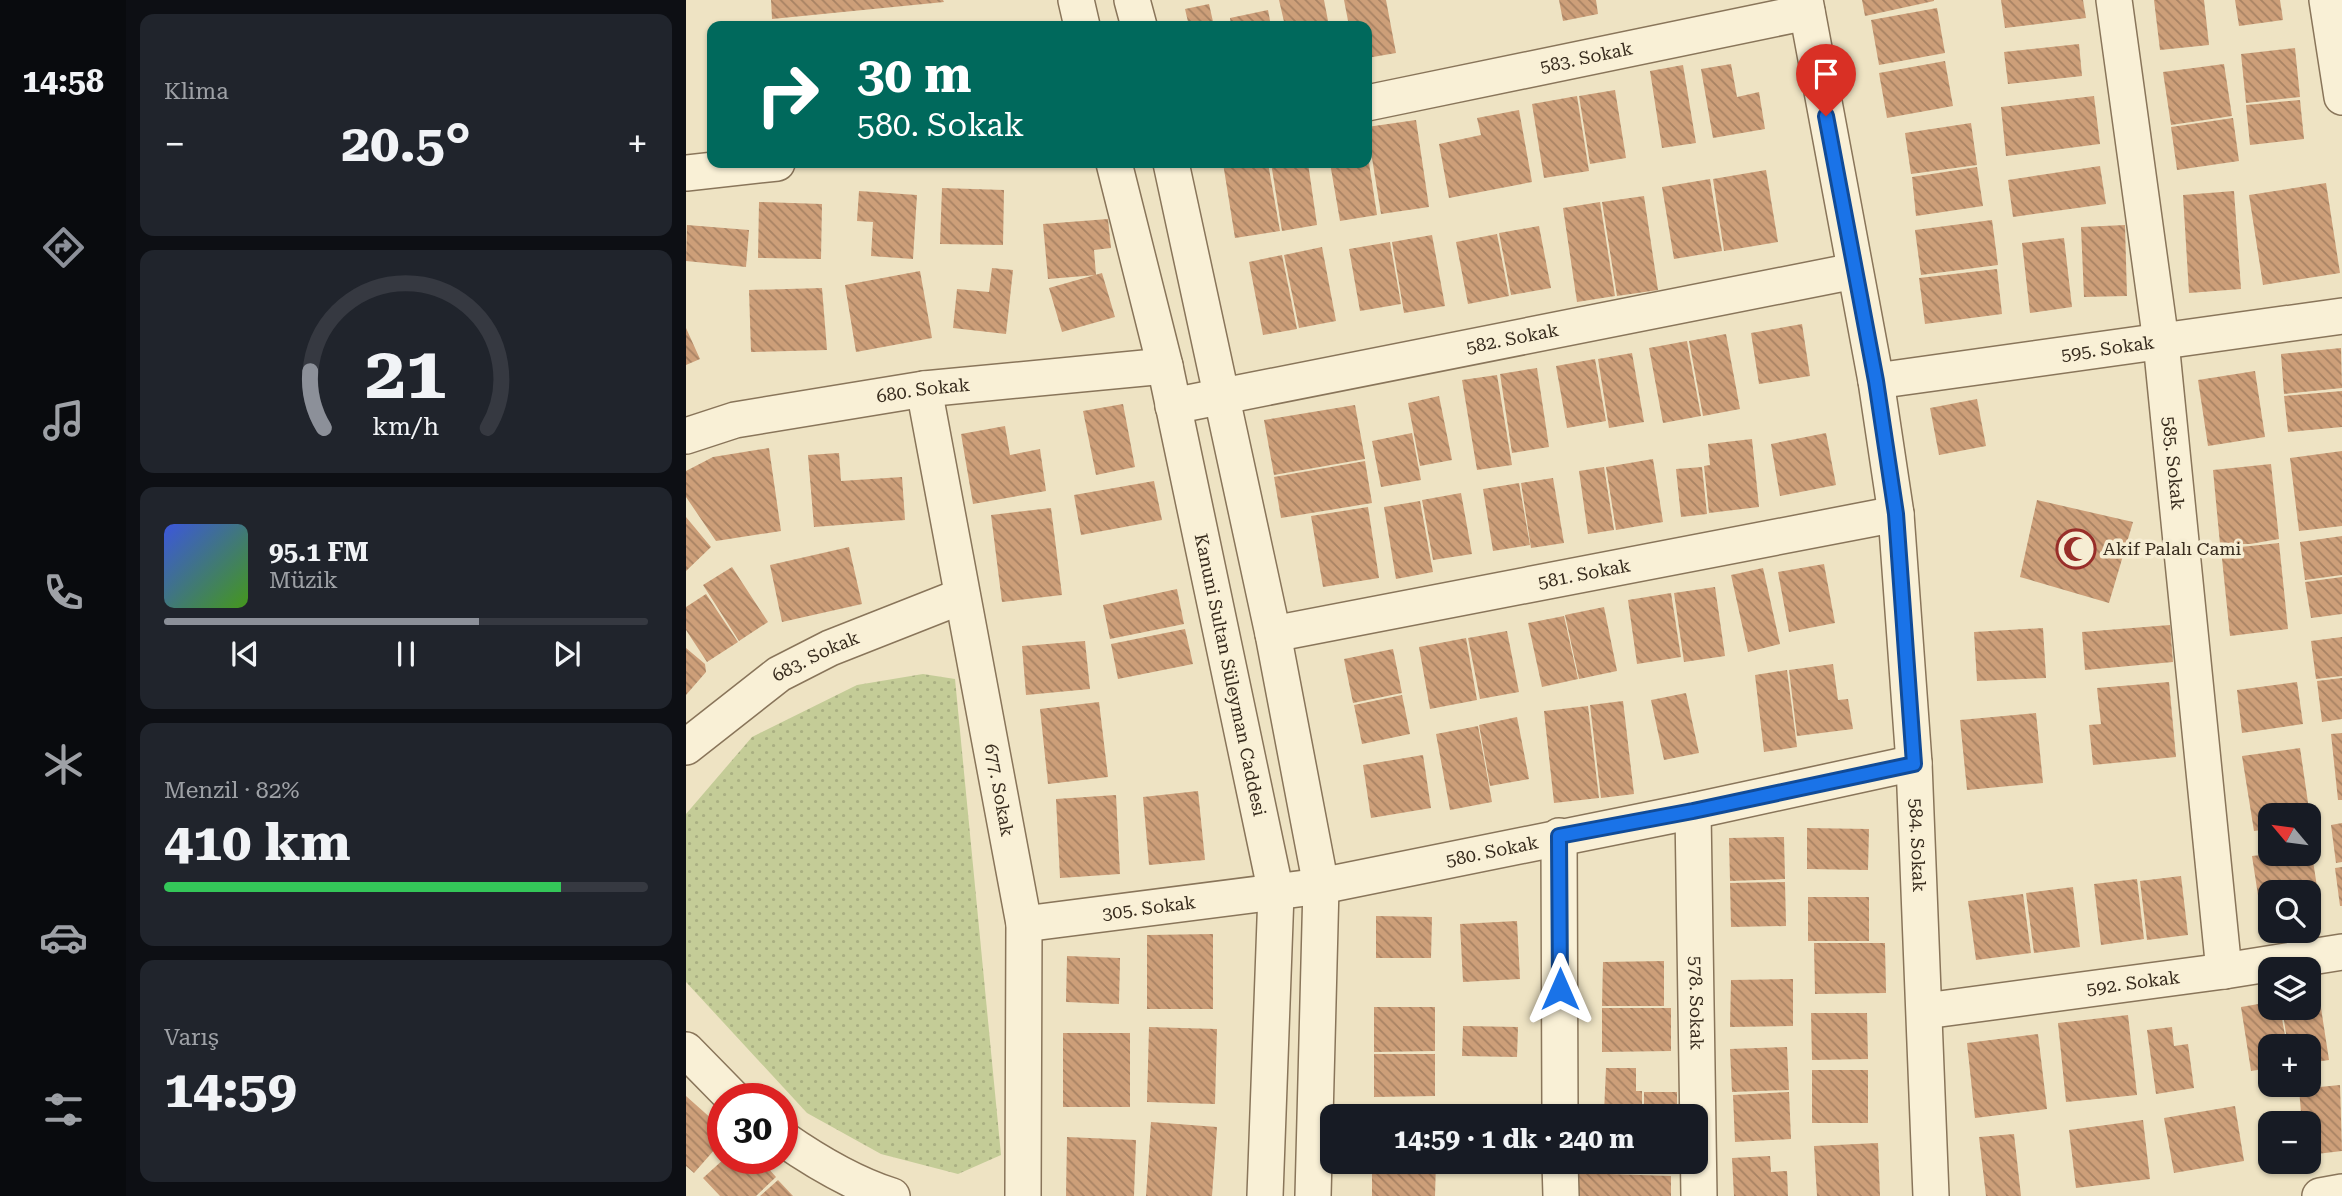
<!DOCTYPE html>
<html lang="tr">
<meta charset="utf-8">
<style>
body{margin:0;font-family:"Roboto Serif",serif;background:#20242c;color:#f1f3f6;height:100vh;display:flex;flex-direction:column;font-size:26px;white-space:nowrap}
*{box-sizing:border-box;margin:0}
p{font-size:23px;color:#9ea1a6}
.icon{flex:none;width:38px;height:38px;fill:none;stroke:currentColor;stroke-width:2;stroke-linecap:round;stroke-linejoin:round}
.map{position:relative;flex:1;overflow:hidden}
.drawer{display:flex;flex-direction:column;gap:14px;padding:14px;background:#0d0f14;width:560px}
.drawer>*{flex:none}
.guide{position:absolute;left:21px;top:21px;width:665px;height:147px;border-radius:14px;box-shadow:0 2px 5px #0004;background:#00695c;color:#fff;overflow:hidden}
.needle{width:46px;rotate:299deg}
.controls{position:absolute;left:1572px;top:803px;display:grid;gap:14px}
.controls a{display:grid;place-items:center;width:63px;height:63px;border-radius:14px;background:#171b24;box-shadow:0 2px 5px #0004;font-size:35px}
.speed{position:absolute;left:21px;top:1083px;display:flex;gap:14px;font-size:35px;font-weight:700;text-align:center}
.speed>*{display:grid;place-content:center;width:91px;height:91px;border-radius:50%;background:#171b24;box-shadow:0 2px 5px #0004;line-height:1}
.speed .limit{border:10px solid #d22;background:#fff;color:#111}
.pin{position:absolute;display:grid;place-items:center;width:60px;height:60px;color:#fff;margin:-72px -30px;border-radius:50% 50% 50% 0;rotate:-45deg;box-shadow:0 0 7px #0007}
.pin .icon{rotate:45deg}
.me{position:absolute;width:77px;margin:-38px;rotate:0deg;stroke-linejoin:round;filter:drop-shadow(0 0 5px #0008)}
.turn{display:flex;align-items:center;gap:24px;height:147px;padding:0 35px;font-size:32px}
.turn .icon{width:91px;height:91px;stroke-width:2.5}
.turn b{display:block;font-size:49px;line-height:60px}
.big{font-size:52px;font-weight:700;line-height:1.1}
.drawer .card{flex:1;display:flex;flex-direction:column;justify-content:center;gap:10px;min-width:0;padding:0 24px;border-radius:14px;background:#20242c}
.drawer .dial{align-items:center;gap:0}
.dial svg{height:182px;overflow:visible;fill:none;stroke:#363941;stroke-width:7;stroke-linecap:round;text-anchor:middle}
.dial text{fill:#f1f3f6;stroke:none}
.song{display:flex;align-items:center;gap:21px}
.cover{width:84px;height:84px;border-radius:10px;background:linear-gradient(135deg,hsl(230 70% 55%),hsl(100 70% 35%))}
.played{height:7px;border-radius:4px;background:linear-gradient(90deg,#8c9099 65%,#363941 65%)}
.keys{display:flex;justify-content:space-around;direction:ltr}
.heat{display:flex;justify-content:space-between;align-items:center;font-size:38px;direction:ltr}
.charge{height:10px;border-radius:5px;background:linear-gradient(90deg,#34c759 82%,#363941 0)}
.trip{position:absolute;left:634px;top:1104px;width:388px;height:70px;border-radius:14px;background:#171b24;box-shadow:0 2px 5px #0004;font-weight:700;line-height:70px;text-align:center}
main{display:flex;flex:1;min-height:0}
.tabs{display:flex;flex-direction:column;width:126px;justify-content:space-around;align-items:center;background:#090b0e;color:#9ea1a6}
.tabs .icon{width:49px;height:49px}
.tabs .selected{color:#8c9099}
.tabs b{font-size:32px;color:#f1f3f6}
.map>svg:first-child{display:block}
</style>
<main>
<nav class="tabs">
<b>14:58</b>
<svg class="icon selected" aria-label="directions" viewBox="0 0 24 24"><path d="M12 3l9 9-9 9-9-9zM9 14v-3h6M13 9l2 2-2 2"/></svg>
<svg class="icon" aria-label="music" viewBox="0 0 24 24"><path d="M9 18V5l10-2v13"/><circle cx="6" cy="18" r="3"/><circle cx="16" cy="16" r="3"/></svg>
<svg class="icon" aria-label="phone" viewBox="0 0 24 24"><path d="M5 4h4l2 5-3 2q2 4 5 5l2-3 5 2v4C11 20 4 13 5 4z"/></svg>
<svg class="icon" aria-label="climate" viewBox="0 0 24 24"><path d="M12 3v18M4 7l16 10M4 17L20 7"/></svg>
<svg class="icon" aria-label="car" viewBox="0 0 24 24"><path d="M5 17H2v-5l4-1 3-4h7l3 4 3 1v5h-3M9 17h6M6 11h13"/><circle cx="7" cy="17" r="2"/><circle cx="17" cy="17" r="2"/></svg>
<svg class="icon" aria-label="filters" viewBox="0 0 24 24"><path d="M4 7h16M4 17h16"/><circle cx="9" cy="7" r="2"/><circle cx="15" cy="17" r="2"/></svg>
</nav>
<section class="drawer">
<div class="card"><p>Klima</p>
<div class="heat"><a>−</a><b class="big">20.5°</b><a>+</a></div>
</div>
<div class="card dial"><svg viewBox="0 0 100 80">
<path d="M14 69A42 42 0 1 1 86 69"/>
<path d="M14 69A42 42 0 0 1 8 44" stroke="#8c9099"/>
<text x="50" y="56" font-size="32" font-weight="700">21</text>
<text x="50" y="72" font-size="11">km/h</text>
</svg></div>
<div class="card">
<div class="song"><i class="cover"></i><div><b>95.1 FM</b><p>Müzik</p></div></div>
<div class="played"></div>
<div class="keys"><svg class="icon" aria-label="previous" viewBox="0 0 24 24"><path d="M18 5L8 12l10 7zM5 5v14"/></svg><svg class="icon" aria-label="pause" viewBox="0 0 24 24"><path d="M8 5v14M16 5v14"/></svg><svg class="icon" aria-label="next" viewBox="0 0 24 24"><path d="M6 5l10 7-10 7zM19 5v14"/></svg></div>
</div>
<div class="card"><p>Menzil · 82%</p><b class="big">410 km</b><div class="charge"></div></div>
<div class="card"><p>Varış</p><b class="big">14:59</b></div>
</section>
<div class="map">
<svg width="1656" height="1196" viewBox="0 0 1656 1196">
<defs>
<pattern id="grass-dots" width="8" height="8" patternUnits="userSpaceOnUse" patternTransform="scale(1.75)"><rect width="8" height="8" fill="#c4cc97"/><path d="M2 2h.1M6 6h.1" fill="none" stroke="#a9af82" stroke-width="1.8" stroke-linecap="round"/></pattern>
<pattern id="building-back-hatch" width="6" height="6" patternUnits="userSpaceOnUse" patternTransform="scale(1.75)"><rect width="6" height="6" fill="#cd9f79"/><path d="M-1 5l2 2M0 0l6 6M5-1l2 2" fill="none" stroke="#a78263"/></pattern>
</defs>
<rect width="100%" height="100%" fill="#eee3c3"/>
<!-- grass -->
<path fill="url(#grass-dots)" d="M237,674L269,679L315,1155L272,1174L195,1154L121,1113L0,982V814L66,737L171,685Z"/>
<!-- building -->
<path fill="url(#building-back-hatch)" d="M85,0H257L258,2L86,19Z
M593,0H638L643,26H599Z
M658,0H700L710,53L681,58V26H663Z
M873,0H910L912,14L877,21Z
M1176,0H1248V1L1179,16Z
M1315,0H1397L1400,18L1319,28Z
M1468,0H1518L1523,45L1474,50Z
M1549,0H1594L1597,20L1553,26Z
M523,4L528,26H503L499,9Z
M1251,8L1259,53L1193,65L1185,20Z
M582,10L585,26H545L544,18Z
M1393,44L1396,76L1322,84L1318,52Z
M1609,48L1614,97L1560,103L1555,54Z
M1259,61L1267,106L1201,118L1193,73Z
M1045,64L1051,97L1073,92L1079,129L1027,138L1015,69Z
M1538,64L1546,116L1485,125L1477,72Z
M997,65L1010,143L976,148L964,71Z
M929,90L940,158L904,164L893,96Z
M891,96L903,171L858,178L846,104Z
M1408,96L1414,144L1320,156L1315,107Z
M1614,100L1618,139L1564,145L1560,105Z
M833,110L846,182L763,198L753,144L795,135L791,118Z
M1547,118L1553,161L1491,170L1485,127Z
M730,120L743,207L695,214L681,127Z
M1285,123L1291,165L1225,174L1219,133Z
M537,163H582L594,231L549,238Z
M585,163H622L631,225L596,231Z
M644,163H683L691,215L654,221Z
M1414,166L1420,204L1327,217L1322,180Z
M1291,167L1297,206L1230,216L1226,177Z
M1080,170L1092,242L1038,251L1027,179Z
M1024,179L1036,251L988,259L976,187Z
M1640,183L1654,273L1577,285L1563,195Z
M256,188L318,190L317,245L254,244Z
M173,191L231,195L227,259L185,256L187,222L171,221Z
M1548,191L1555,289L1503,293L1497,195Z
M958,196L972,290L931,296L916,202Z
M73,202L136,204L135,259L72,258Z
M914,202L929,296L891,302L877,208Z
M422,219L425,248L408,250L410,275L362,279L357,224Z
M1306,220L1312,265L1235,275L1229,230Z
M1,225L63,230L60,267L0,261Z
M1439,225L1441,296L1398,297L1395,227Z
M853,226L865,288L825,295L813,233Z
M811,234L823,296L782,304L770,242Z
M746,235L759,306L718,313L706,242Z
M1378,238L1386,307L1344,313L1336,243Z
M704,242L715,304L674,311L663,249Z
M636,247L650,321L613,328L598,255Z
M596,255L611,329L577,335L563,262Z
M306,268L327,270L320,334L267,328L271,289L303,292Z
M1311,269L1316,314L1239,324L1233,278Z
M234,271L246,338L170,352L159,285Z
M416,273L429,317L376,332L363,288Z
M136,288L141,350L65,352L63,290Z
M1116,324L1124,376L1073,384L1065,333Z
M0,328L14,359L0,365Z
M1040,334L1054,409L1017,416L1003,341Z
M1001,341L1015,416L977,423L963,348Z
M1655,348L1656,388L1598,394L1595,354Z
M946,353L958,422L923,428L912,359Z
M909,359L920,421L881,428L870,366Z
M851,368L863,447L826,453L814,374Z
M1569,371L1579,437L1522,446L1512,380Z
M811,375L826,465L791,470L776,380Z
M1656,391V427L1602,432L1598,396Z
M753,396L766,460L734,466L722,403Z
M1291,399L1300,446L1253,455L1244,408Z
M437,404L449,467L410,475L397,411Z
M669,405L679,459L588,475L578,420Z
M319,426L324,455L354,449L360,491L287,504L275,434Z
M726,433L735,480L695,487L686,441Z
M1140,433L1150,485L1094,496L1085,444Z
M1066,439L1073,507L1023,513L1018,466L1024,465L1022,444Z
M83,448L95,531L30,541L0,497V471L27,457Z
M1656,451V526L1613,531L1604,458Z
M153,453L155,481L216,477L219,520L128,527L122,455Z
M967,459L977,522L930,530L920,467Z
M679,461L686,503L595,518L588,477Z
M1585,464L1593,539L1564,544H1534L1527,470Z
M918,467L928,530L902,534L893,471Z
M1016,467L1021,514L995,517L990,469Z
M867,478L878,543L845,548L835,483Z
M468,481L476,520L395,535L388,495Z
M833,483L844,545L807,551L797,489Z
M775,493L786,554L747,560L736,500Z
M1351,500L1447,522L1423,603L1334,577Z
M734,501L747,572L710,579L698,507Z
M682,507L693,578L637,587L625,516Z
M365,508L376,595L316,602L305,515Z
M0,517L25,547L0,571Z
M1656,536V575L1619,580L1614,542Z
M1593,543L1602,629L1544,636L1535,549Z
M163,547L176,604L96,622L84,565Z
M1138,564L1149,623L1103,632L1092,572Z
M46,567L82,622L53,641L17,585Z
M1077,568L1094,644L1062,652L1045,575Z
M1656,577V614L1625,618L1619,582Z
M1029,587L1039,656L998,662L988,593Z
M491,589L498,624L424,639L417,605Z
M985,593L995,657L951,664L942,600Z
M20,594L52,642L21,662L0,630V607Z
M918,607L931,671L893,679L879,615Z
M878,616L892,679L856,687L842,623Z
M1484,625L1487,662L1399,670L1396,632Z
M1357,628L1360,678L1291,681L1288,632Z
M499,629L507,664L432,679L425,644Z
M821,631L833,692L794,699L782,638Z
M1656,637V676L1630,679L1625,641Z
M780,638L791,700L744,709L733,647Z
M399,641L404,689L340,695L336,646Z
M0,648L19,664L20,672L0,695Z
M707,649L716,693L667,703L658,659Z
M1147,664L1152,700L1162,699L1167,729L1111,736L1103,670Z
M1101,670L1111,747L1078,752L1069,675Z
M1656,678V719L1636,722L1631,681Z
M1483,682L1490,757L1407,765L1403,725L1415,724L1411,688Z
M1611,682L1617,724L1556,733L1551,690Z
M1000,693L1013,753L978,760L965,700Z
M716,695L724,734L676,744L668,705Z
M937,701L948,794L915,798L904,705Z
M413,702L422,777L362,784L354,709Z
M902,706L913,798L868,803L858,711Z
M1350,713L1357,783L1281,790L1274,720Z
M831,717L843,779L804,786L793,725Z
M792,726L806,802L764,810L750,734Z
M1656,733V800H1652L1645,734Z
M1614,748L1625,823H1622V816H1584V829L1568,831L1556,756Z
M737,755L745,808L685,818L677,765Z
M512,791L519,860L463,865L457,797Z
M430,795L434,874L374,878L370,799Z
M1656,823V862L1650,863L1645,825Z
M1121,828L1183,829L1182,870L1121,869Z
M1098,837L1099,879L1044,881L1043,838Z
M1622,848H1625L1634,906L1622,908V892H1584V914L1575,915L1566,856L1584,854H1622Z
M1656,867V906H1654L1649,868Z
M1495,876L1502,935L1461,940L1454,881Z
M1451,879L1458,939L1415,945L1408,884Z
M1099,882L1100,926L1045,927L1044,883Z
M1387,887L1394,947L1348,953L1340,893Z
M1337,894L1345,953L1290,960L1282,901Z
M1122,897H1183V941H1122Z
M690,916L746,917L745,958H690Z
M831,921L834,979L777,982L774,924Z
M527,934V1009H461V935Z
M1128,943H1199L1200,993L1129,994Z
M381,956L434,958L433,1004L380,1002Z
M978,961V1006H916L917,962Z
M1107,979V1026L1044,1027L1045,980Z
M1633,995L1643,1060L1622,1063V1046H1602L1596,1008H1622V997Z
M1584,1002V1008H1594L1601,1046H1584V1068L1565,1071L1555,1007Z
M688,1007H749V1051L688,1052Z
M916,1008H985V1051L916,1052Z
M1125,1013H1181L1182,1059L1126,1060Z
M1442,1015L1451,1095L1380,1102L1372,1023Z
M777,1026L832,1027L831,1057L776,1056Z
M463,1027L531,1029L529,1104L461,1102Z
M1486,1027L1488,1046L1502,1044L1508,1088L1470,1094L1461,1030Z
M377,1033H444V1107H377Z
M1352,1034L1361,1109L1289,1118L1281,1043Z
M1101,1047L1103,1090L1046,1092L1044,1049Z
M688,1054H749V1096L688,1097Z
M920,1068H950V1091H956V1113H918Z
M1126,1070H1182V1123H1126Z
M1654,1085L1656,1151L1622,1155V1124H1616L1613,1089Z
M958,1092H991V1116H958Z
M1103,1092L1105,1139L1049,1142L1047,1095Z
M0,1096L37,1129V1140L8,1173L0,1166Z
M1549,1106L1558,1161L1488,1173L1478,1118Z
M1457,1120L1464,1179L1390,1188L1383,1130Z
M465,1122L531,1127L526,1196H460Z
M1328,1134L1335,1196H1300L1293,1137Z
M381,1137L450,1140L448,1196H380Z
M1192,1143L1194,1196H1131L1128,1146Z
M1084,1156L1085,1172L1101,1171L1102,1196H1048L1046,1158Z
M39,1158H73L90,1177L70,1196H34L17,1178Z
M686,1162H750L749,1196H686Z
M891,1173L985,1176V1196H890Z
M92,1180L107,1196H74Z"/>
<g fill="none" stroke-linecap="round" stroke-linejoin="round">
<!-- minor casing -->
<g stroke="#89755a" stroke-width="38">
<g id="minor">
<path d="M390,0L396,26"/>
<path d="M446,0L453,26"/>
<path id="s1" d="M1119,0L1190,381L1210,514L1228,763L1245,1196"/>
<path id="s2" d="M1428,0L1475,342L1538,971"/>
<path d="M1641,0L1656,97"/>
<path id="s3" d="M681,103L1121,12"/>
<path id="s4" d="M428,163L479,366L590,893L579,1196"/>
<path d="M485,163L587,634L635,886L627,1196"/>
<path d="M0,173L91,163"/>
<path id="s5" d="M1190,381L1656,316"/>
<path id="s6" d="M238,389L338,924L337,1196"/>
<path id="s7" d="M487,406L1168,271"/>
<path id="s8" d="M0,436L49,420L238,389L479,366"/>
<path id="s9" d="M587,634L1210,514"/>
<path id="s10" d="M0,747L93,674L144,648L276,596"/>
<path id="s11" d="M1007,811L1013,1196"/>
<path d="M873,836L874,1116"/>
<path id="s12" d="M338,924L635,886L1007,811L1228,763"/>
<path id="s13" d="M1239,1011L1538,971L1656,952"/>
<path d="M0,1050L48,1099"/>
<path d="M96,1138C129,1161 168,1184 206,1196"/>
<path d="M874,1162L875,1196"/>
<path d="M1634,1196L1656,1192"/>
</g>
</g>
<!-- minor -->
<use href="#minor" stroke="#f9f0d6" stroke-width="35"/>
</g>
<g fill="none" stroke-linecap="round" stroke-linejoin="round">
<!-- route casing -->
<g stroke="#114b97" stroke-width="18">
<path id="route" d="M874,989L873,836L1007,811L1228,764L1210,514L1190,381L1140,116"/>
</g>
<!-- route -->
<use href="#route" stroke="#1a73e8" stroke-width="12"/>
</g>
<!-- icons -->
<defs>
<g id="mosque-ring" transform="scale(2.0125)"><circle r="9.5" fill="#f6edd3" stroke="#982e29" stroke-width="1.5"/><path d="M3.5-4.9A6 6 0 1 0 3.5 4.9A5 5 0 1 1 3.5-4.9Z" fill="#982e29"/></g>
</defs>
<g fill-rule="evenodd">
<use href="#mosque-ring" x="1390" y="549"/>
</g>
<g text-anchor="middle" stroke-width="7" stroke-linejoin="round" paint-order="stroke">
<!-- street labels -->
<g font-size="18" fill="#382c1e" stroke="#f6edd3">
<text dy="6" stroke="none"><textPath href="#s3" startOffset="224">583. Sokak</textPath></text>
<text dy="6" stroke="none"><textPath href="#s7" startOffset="346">582. Sokak</textPath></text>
<text dy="6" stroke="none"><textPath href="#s5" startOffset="234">595. Sokak</textPath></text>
<text dy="6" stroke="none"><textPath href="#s8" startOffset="242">680. Sokak</textPath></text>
<text dy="6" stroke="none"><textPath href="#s2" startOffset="467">585. Sokak</textPath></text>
<text dy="6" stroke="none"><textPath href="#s9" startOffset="317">581. Sokak</textPath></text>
<text dy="6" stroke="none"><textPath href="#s10" startOffset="159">683. Sokak</textPath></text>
<text dy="6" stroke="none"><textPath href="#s4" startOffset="525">Kanuni Sultan Süleyman Caddesi</textPath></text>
<text dy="6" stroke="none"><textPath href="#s6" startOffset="408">677. Sokak</textPath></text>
<text dy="6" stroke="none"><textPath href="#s1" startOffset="854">584. Sokak</textPath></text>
<text dy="6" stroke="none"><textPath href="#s12" startOffset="474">580. Sokak</textPath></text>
<text dy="6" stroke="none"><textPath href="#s12" startOffset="126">305. Sokak</textPath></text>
<text dy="6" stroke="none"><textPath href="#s13" startOffset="210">592. Sokak</textPath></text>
<text dy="6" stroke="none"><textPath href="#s11" startOffset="192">578. Sokak</textPath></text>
</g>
<!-- poi labels -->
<g font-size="18" fill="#382c1e" stroke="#f6edd3" text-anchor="start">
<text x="1417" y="555">Akif Palalı Cami</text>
</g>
</g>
</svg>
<div class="controls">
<a><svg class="needle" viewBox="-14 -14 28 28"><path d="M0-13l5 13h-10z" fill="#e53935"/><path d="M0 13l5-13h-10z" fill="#9ea1a6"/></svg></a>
<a><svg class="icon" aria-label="search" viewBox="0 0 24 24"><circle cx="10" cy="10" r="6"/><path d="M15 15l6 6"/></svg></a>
<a><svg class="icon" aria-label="layers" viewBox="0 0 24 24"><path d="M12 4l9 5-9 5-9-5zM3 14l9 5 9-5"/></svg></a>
<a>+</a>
<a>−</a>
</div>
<div class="speed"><div class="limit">30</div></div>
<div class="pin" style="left:1140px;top:116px;background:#d93025"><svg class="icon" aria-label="arrive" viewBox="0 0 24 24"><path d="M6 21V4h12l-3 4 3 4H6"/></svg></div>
<svg class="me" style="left:874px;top:989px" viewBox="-20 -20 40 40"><path d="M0-17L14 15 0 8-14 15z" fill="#1a73e8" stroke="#fff" stroke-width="4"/></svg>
<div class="trip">14:59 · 1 dk · 240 m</div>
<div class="guide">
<div class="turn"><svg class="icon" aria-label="right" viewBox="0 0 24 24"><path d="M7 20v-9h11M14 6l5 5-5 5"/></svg><div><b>30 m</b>580. Sokak</div></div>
</div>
</div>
</main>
